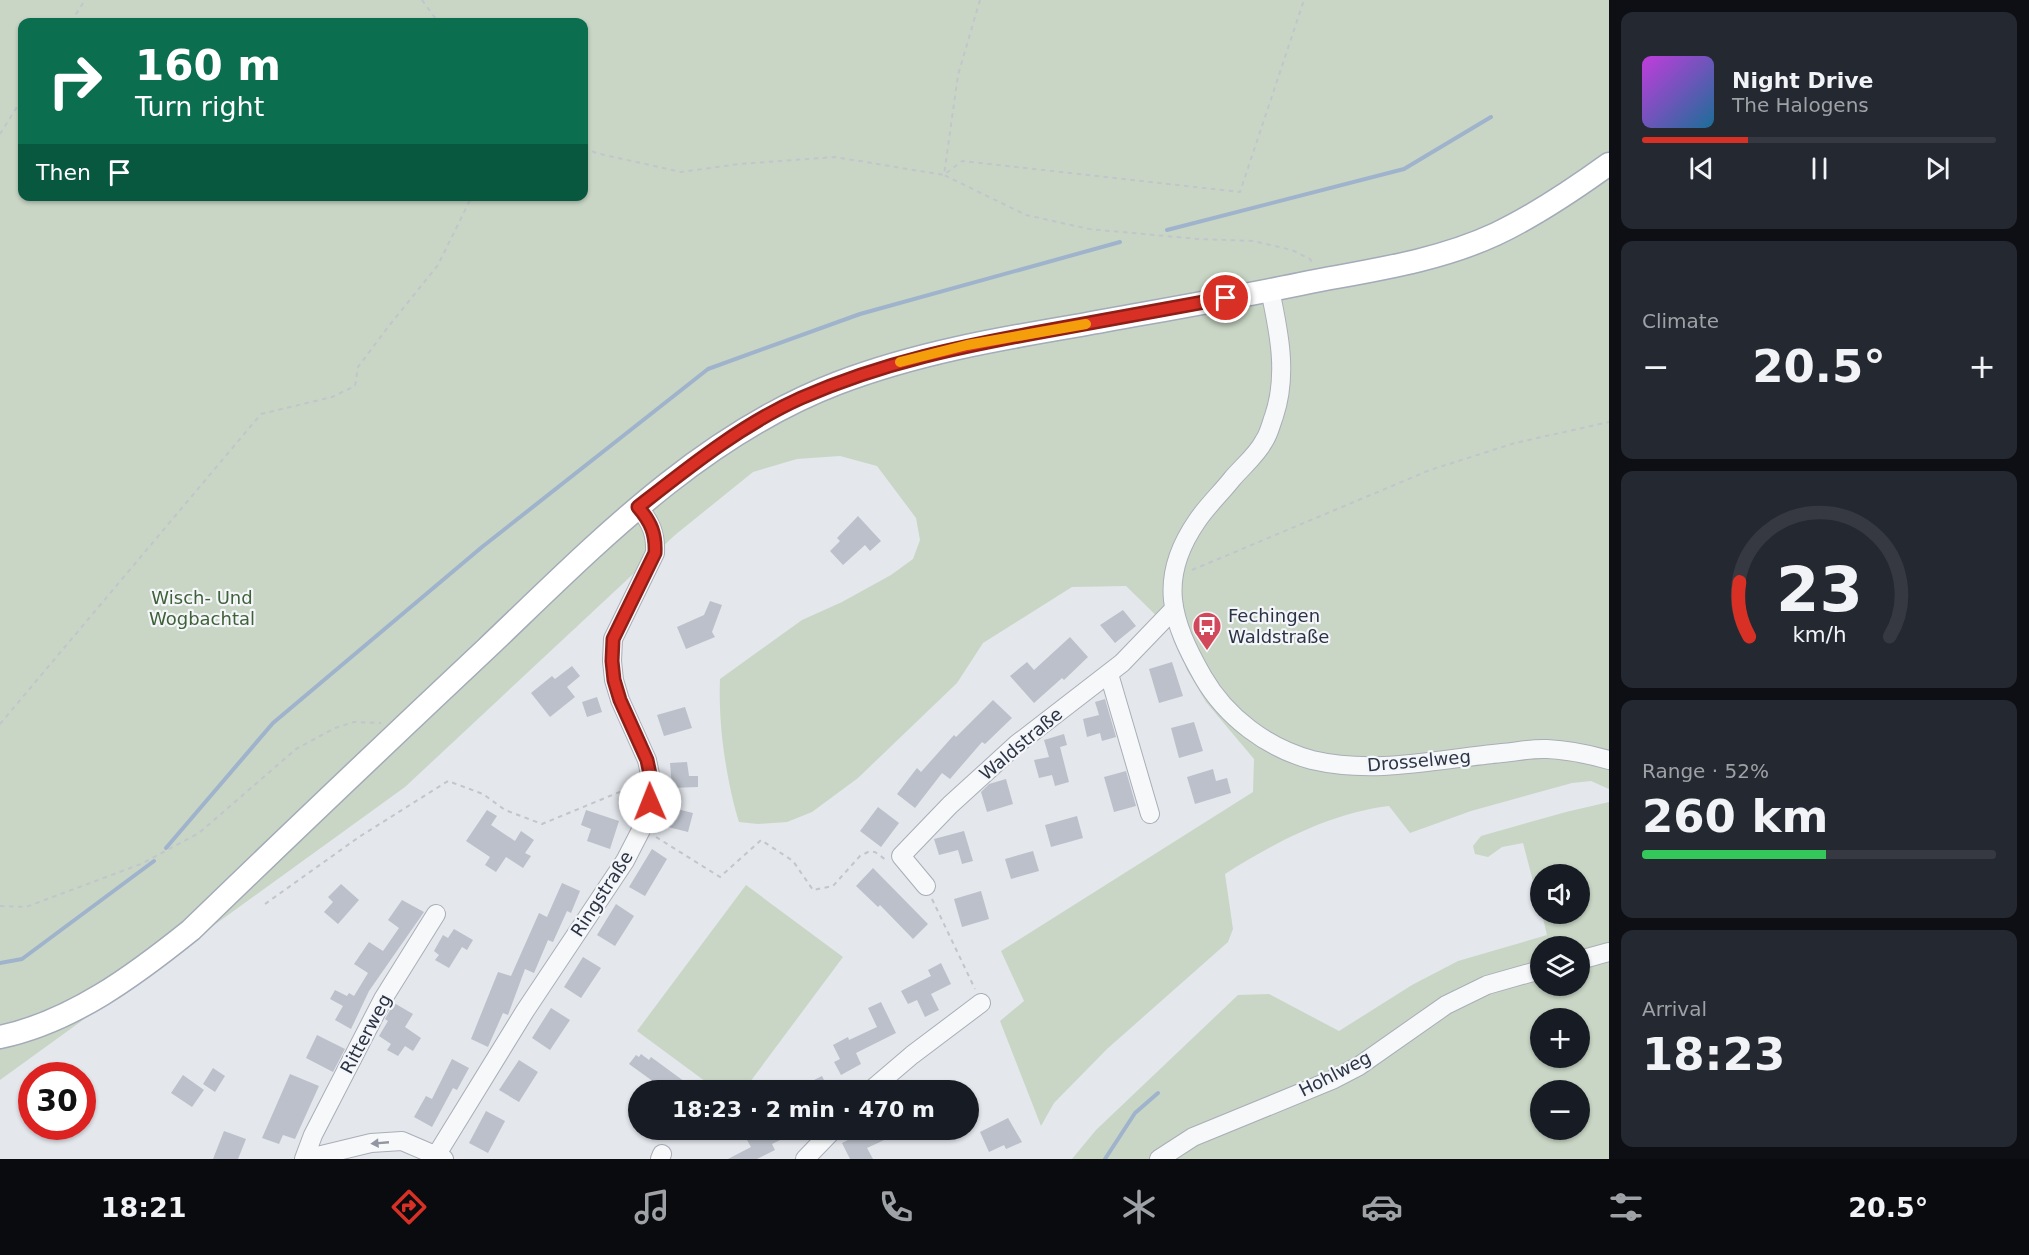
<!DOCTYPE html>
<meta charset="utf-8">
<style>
body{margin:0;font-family:"DejaVu Sans",sans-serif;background:#242831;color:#f1f3f6;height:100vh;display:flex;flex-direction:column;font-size:22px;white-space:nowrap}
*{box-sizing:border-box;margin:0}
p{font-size:20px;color:#9ea1a6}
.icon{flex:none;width:33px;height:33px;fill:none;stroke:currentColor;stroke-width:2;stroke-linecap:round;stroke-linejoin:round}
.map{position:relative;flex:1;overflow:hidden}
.sheet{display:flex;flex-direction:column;gap:12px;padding:12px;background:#0d0f14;width:420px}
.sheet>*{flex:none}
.top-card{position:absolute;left:18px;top:18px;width:570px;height:183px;border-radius:12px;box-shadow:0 2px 4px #0004;background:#0b6e4f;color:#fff;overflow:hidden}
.buttons{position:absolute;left:1530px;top:864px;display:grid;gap:12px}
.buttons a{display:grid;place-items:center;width:60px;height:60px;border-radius:50%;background:#171b24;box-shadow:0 2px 4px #0004;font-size:30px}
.speed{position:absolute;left:18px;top:1062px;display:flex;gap:12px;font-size:30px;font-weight:700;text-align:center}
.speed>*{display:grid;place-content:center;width:78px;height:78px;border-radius:50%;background:#171b24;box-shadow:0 2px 4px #0004;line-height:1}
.speed .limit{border:9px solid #d22;background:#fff;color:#111}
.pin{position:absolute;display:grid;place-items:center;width:51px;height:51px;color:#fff;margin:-26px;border:3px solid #fff;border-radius:50%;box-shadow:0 2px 6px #0007}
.me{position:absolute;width:66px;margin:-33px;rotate:359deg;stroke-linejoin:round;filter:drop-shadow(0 0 4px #0008)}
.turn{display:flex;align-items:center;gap:21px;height:126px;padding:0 18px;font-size:27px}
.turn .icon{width:78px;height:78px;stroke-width:2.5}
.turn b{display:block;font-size:42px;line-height:51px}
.then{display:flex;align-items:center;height:57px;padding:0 18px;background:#0003;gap:12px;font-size:22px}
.big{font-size:45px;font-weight:700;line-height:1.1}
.sheet .card{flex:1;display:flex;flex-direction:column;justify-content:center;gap:9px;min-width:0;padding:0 21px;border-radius:12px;background:#242831}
.sheet .dial{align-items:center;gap:0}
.dial svg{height:156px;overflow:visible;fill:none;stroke:#363941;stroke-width:7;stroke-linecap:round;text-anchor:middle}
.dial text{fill:#f1f3f6;stroke:none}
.song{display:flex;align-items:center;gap:18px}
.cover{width:72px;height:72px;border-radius:9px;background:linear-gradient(135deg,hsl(290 70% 55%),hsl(200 70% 35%))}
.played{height:6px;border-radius:3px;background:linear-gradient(90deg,#d93025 30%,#363941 30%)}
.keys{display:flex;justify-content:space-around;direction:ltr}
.heat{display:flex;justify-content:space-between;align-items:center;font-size:33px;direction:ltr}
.charge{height:9px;border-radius:4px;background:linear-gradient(90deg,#34c759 52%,#363941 0)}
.trip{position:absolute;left:628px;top:1080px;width:351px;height:60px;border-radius:30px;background:#171b24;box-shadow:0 2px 4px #0004;font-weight:700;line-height:60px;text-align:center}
.tab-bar{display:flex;height:96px;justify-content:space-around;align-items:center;background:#090b0e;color:#9ea1a6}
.tab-bar .icon{width:42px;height:42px}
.tab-bar .active{color:#d93025}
.tab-bar b{font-size:27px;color:#f1f3f6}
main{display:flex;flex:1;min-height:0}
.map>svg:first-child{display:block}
</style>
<main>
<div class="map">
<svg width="1609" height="1159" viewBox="0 0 1609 1159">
<rect width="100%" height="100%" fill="#e4e7ec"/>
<!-- green -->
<path fill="#c9d6c5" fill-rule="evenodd" d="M0,0H1609V789L1591,781L1572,783L1471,811L1410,833L1389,806C1330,813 1274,843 1225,874L1233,929L1228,942L1107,1049L1054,1103L1041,1126L1000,1021L1024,1001L1001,951L1253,792L1254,759L1206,702L1187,670L1171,630L1126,586L1072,587L983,643L957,683L858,778L812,812L787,822L758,824L739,822C726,780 718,723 720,679L802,620L842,602L891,575L913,559L920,540L916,518L877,466L840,456L797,459L753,472L675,535L405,787L0,1080ZM22,22H584V196H22Z
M1609,802V1159H1072L1096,1130L1238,995L1269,994L1339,1031L1412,985L1458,961L1547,935L1542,914H1580V874H1540V908L1523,843L1502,847L1488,857L1475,854L1473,846L1481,836L1566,812ZM1540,946H1580V986H1540ZM1540,1018H1580V1058H1540ZM1540,1090H1580V1130H1540Z
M746,885L843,957L744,1090H717L637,1031Z"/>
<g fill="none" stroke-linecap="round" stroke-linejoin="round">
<!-- stream -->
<path stroke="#9fb4cc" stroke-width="4" d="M1167,230L1404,169L1491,117
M166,848L273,723L482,547L708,369L860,314L1120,242
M0,963L22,959L154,861
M1105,1159L1135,1113L1158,1093"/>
</g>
<!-- building -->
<path fill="#bbc0ca" d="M858,516L881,541L870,551L865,545L843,565L830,551L840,541L837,538Z
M710,601L722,605L712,632L715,637L686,649L677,627L704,615Z
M1123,610L1136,626L1115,643L1100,625Z
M1070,637L1088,657L1064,680L1062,678L1034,703L1010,676L1027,662L1034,670Z
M1172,662L1183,696L1159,703L1149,669Z
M572,666L580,676L567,687L575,697L550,717L531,693L552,676L555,679Z
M597,697L602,712L587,717L582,702Z
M1105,699L1116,737L1102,741L1100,733L1087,737L1083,719L1099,715L1095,702Z
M993,700L1012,718L985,744L982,742L950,779L942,773L915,808L897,794L917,768L921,772L954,735L956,737Z
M685,707L692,728L664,736L657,715Z
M1194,722L1203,751L1179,758L1171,728Z
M1064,734L1067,745L1060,747L1069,782L1055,786L1052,775L1039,778L1034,760L1049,757L1044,740Z
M687,762L689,776H698V787L672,788L670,763Z
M1213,769L1216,781L1227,778L1231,793L1195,804L1187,777Z
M1126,771L1136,806L1114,812L1104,777Z
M1006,779L1013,804L987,812L981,792L989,784Z
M669,807L693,813L688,832L664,826Z
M878,807L899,823L881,847L860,831Z
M487,810L497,816L491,825L515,841L521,831L534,840L525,853L531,856L523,868L506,857L496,872L485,865L490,857L466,841Z
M586,810L619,821L610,849L587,841L591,829L581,825Z
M1077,816L1083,838L1051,847L1045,825Z
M964,831L973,861L962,864L958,850L939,855L934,839Z
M652,849L667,859L645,896L629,887Z
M1033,851L1039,871L1011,879L1005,859Z
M873,868L928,924L913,939L880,905L878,907L856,886Z
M562,883L580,891L571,913L567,911L553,942L548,940L534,973L525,969L508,1015L503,1013L488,1047L471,1039L498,972L511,976L539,913L547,917Z
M341,884L359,900L338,924L324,912L333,902L328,897Z
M981,891L989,919L962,927L954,899Z
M402,900L424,912L369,991L351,1029L335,1020L343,1006L330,999L335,990L347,996L349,993L354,996L368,973L354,964L369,942L383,951L399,928L388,920Z
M616,904L634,916L615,946L597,935Z
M454,929L473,940L467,950L462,947L449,968L435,960L439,955L434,951L443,935L448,938Z
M583,957L601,968L581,998L564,987Z
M941,963L951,984L931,994L939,1010L925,1017L917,1000L908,1004L901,991L931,976L928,970Z
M881,1002L896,1033L856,1053L861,1064L841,1075L834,1062L840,1059L833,1045L848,1037L849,1040L877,1027L868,1008Z
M394,1003L413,1014L405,1027L421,1038L413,1051L405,1046L398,1056L387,1050L391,1044L379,1036L388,1021L385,1019Z
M551,1008L570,1020L550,1050L532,1038Z
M317,1035L345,1049L333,1072L306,1058Z
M641,1054L649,1060L651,1057L696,1090H665L629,1064L636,1055L639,1057Z
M452,1059L469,1068L457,1090L453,1088L432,1127L414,1117L426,1096L432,1099Z
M519,1060L538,1072L519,1102L499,1090Z
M213,1068L225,1076L215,1092L203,1084Z
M290,1074L319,1086L295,1139L283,1135L279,1144L262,1138Z
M183,1075L204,1090L192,1107L171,1093Z
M822,1076L829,1090H794Z
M486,1111L505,1121L488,1153L469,1143Z
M1008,1118L1022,1142L1006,1149L1004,1145L989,1152L980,1132Z
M751,1130H801L772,1144L775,1150L757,1159H728L751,1147L747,1140L754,1136Z
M867,1130H906L867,1148L873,1159H850L842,1143Z
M224,1131L246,1139L238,1159H213Z"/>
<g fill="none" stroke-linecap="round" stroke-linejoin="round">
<!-- minor casing -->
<g stroke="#a9aeb7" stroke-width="20">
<path id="minor" d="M1270,290C1279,332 1288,375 1274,416C1271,424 1269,434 1264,441C1257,455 1242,467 1232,479C1221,493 1207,506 1197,521C1157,579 1171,621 1203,677C1226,717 1267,748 1312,760C1376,775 1438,759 1502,753C1516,752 1532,748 1547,749C1569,750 1588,754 1609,760
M1109,674L1150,814
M926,886L901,856L950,805L1017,744L1122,663L1173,610
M1580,960L1609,952
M871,1090L912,1055L981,1003
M304,1159L313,1135L383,999L436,914
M305,1159L371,1143L402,1141L444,1159
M434,1159L525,1011L625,861L642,828L650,802L651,779L647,760L620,700L614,680L612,661L613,639L655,553C656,534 651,522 638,507
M660,1159L662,1154
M805,1159L833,1130
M1159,1159L1193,1137L1332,1080L1359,1066L1446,1005L1487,985L1540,970"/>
</g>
<!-- major casing -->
<g stroke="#a3abb8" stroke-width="25">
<path id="major" d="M0,1037C72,1022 135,975 191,930C289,835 388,741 487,648C593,547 699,436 838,383C917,353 998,339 1081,325C1157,311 1234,298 1310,282C1373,270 1438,261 1496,234C1536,215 1573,190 1609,164"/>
</g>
<!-- path -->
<path stroke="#c2c5cb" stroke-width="2" stroke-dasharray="4.5 4.5" stroke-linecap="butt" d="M422,0L438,22
M980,0L958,75L944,175L1026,215L1089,229L1198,239L1253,241L1292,250L1310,259L1312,262
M71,22L85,0
M0,134L22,99
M584,147L596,153L681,172L739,164L835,157L944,175L962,161L1240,192L1304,0
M1192,570L1430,470L1515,443L1609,422
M0,724L261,414L332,397L355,386L358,367L388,327L438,265L472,196
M656,837L720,877L761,840L793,861L813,890L833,886L860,856L868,852H875L886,860
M932,899L975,989
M265,904L359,837L448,781L483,794L505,810L542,824L634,786
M0,906L26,907L141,864L199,833L296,749L335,728L354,722L381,723"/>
<!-- minor -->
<use href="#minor" stroke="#f7f8fa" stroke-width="18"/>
<!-- major -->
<use href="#major" stroke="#fff" stroke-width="22"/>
</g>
<!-- one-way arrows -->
<defs><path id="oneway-solid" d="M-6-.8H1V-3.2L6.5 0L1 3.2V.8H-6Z" transform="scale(1.5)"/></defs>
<use fill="#9196a0" href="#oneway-solid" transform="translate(380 1143) rotate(175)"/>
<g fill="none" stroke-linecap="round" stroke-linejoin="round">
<!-- route casing -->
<g stroke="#8d1f18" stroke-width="15">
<path id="route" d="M650,802L651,779L647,760L620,700L614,680L612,661L613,639L655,553C656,534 651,522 638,507C689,467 741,425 801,398C883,362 963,346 1051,330C1109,319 1168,309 1226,298"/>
</g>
<!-- route -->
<use href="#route" stroke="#d93025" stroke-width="10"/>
<!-- slow -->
<path stroke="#f59e0b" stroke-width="10" d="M900,362L967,345L1086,324"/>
</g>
<!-- icons -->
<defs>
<g id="bus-pin" transform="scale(1.5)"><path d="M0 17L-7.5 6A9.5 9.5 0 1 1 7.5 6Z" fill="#d1495b" stroke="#f4f6f9"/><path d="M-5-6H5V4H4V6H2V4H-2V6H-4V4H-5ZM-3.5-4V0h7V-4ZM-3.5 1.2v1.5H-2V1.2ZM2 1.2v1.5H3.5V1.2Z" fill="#fff"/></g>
</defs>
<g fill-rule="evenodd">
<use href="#bus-pin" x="1207" y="626"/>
</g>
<g text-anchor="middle" stroke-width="4.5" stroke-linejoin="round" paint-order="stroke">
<!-- park labels -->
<g font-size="18" fill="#3f6138" stroke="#f4f6f9">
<text x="202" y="604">Wisch- Und<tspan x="202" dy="21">Wogbachtal</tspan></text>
</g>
<!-- poi labels -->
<g font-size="18" fill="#2b3445" stroke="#f4f6f9" text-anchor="start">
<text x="1228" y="622">Fechingen<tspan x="1228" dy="21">Waldstraße</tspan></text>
</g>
<!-- street labels -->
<g font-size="18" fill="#2b3445" stroke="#f4f6f9">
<text transform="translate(1021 744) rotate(-40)" y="6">Waldstraße</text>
<text transform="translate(1419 761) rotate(-5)" y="6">Drosselweg</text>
<text transform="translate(602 894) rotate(-57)" y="6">Ringstraße</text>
<text transform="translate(366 1034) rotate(-62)" y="6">Ritterweg</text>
<text transform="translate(1335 1074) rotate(-27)" y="6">Hohlweg</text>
</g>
</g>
</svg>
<div class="buttons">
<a><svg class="icon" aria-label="sound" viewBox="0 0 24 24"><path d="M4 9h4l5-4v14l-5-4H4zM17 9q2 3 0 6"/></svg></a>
<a><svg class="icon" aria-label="layers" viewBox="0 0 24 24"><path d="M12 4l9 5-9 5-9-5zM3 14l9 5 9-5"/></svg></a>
<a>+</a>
<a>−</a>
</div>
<div class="speed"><div class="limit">30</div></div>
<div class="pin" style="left:1226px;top:298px;background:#d93025"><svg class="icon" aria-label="arrive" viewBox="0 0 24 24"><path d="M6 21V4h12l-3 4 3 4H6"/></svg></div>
<svg class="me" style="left:650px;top:802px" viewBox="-20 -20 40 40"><circle r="19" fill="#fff"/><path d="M0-13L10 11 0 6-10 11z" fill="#d93025"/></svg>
<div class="trip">18:23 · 2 min · 470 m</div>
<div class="top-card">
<div class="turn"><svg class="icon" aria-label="right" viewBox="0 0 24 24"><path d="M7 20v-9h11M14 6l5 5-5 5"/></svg><div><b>160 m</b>Turn right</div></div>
<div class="then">Then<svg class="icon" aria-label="arrive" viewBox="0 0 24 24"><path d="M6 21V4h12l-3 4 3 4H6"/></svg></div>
</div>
</div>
<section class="sheet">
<div class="card">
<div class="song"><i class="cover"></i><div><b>Night Drive</b><p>The Halogens</p></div></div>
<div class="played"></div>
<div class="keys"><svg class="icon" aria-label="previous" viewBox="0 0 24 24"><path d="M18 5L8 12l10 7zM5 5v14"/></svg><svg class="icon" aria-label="pause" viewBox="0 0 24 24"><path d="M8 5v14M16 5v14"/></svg><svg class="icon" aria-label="next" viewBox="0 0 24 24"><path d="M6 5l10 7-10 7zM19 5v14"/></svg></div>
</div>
<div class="card"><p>Climate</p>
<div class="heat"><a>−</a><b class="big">20.5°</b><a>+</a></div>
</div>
<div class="card dial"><svg viewBox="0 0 100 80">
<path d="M14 69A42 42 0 1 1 86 69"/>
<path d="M14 69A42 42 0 0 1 9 41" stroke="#d93025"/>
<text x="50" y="56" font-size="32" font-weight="700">23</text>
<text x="50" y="72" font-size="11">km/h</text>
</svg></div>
<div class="card"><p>Range · 52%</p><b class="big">260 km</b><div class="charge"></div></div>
<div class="card"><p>Arrival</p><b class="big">18:23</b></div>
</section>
</main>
<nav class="tab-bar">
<b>18:21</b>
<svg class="icon active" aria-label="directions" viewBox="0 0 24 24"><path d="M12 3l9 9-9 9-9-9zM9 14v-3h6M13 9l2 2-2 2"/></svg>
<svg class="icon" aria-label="music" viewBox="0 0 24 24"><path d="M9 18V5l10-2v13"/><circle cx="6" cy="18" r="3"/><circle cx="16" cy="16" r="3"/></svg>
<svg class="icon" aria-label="phone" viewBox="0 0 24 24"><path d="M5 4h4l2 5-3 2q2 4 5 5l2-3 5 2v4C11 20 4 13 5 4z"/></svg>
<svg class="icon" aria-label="climate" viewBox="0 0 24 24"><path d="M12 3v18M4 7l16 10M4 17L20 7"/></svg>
<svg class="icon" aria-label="car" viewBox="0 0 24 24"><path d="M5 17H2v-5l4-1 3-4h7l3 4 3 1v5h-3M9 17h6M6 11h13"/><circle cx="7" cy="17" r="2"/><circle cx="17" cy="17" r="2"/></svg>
<svg class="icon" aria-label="filters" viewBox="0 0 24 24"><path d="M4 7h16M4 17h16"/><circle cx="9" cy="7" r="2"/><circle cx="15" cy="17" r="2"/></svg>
<b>20.5°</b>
</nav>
